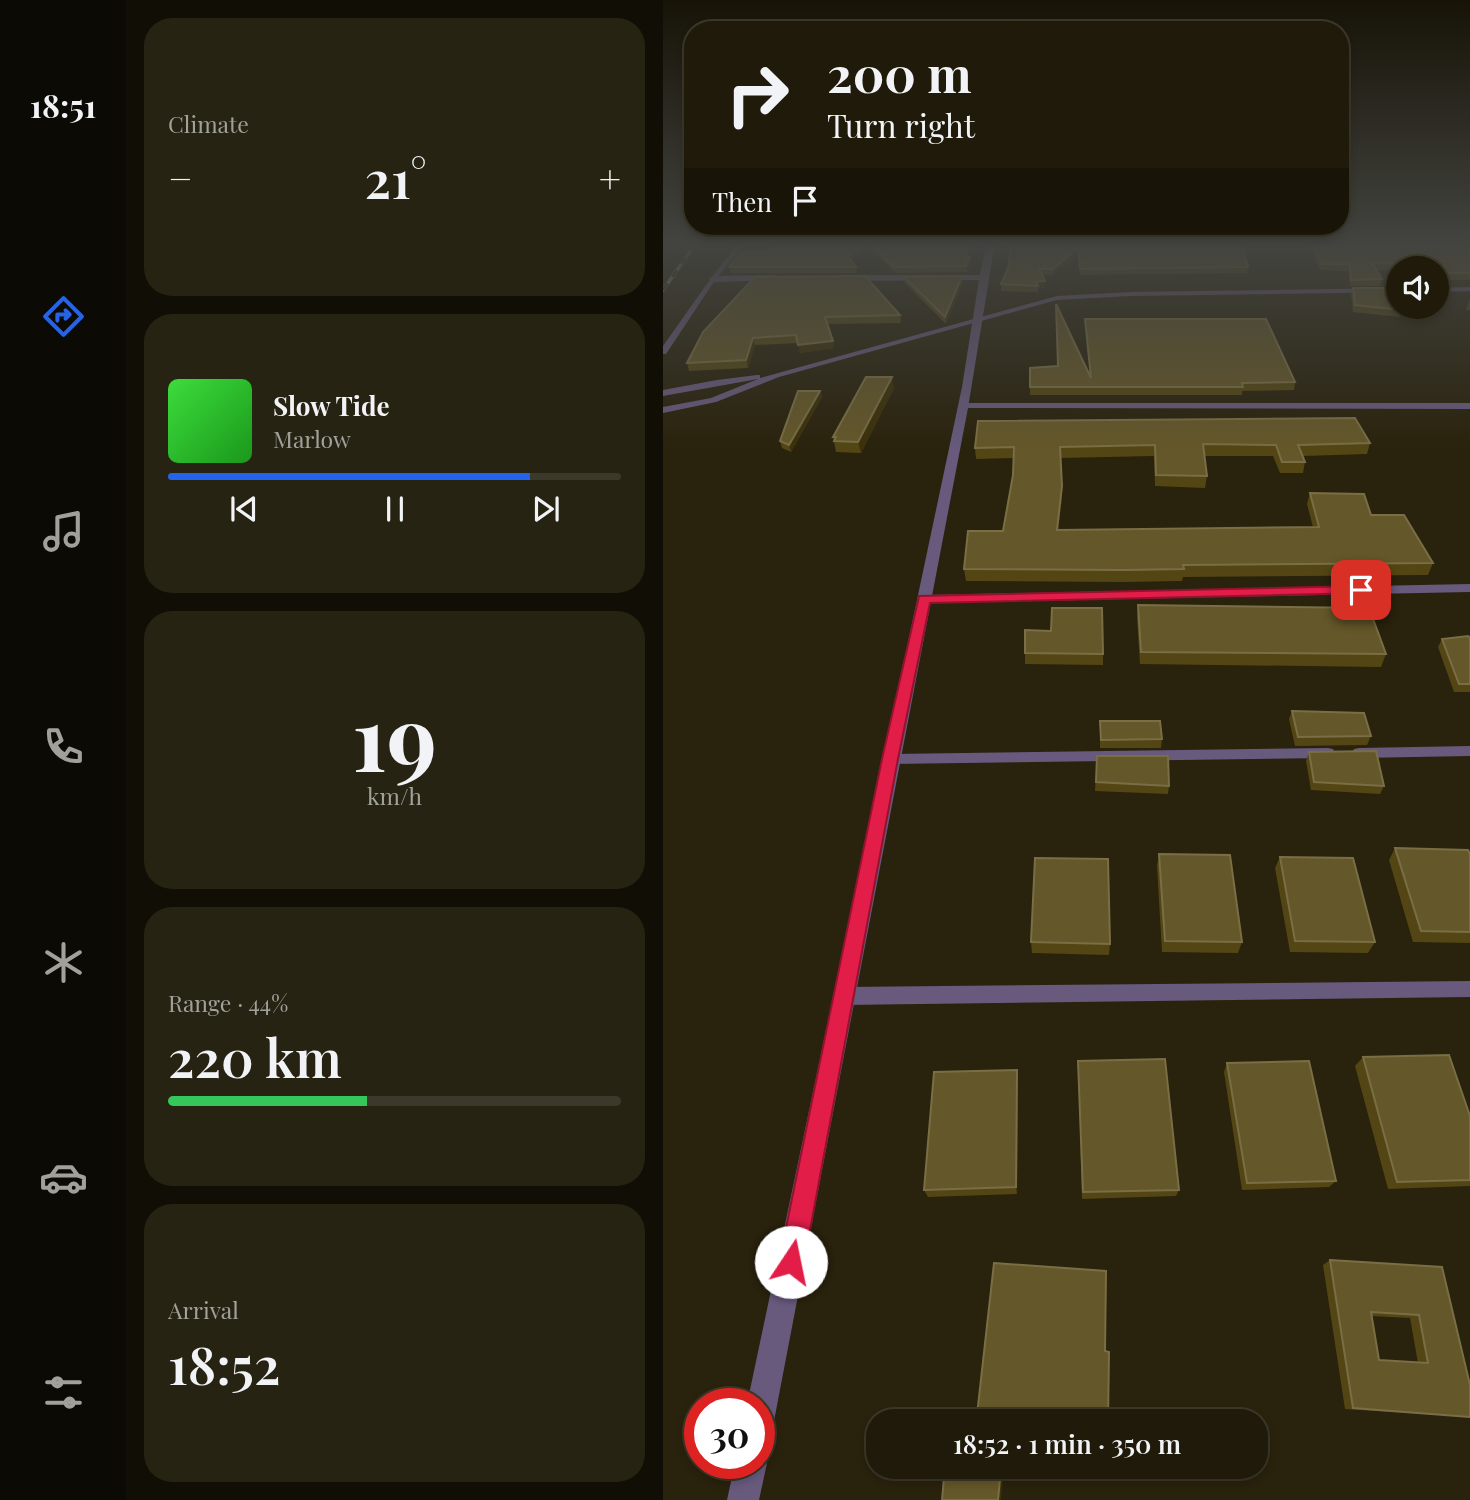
<!DOCTYPE html>
<meta charset="utf-8">
<style>
body{margin:0;font-family:"Playfair Display",serif;background:#272312;color:#f1f3f6;height:100vh;display:flex;flex-direction:column;font-size:26px;white-space:nowrap}
*{box-sizing:border-box;margin:0}
p{font-size:23px;color:#a1a19c}
.icon{flex:none;width:38px;height:38px;fill:none;stroke:currentColor;stroke-width:2;stroke-linecap:round;stroke-linejoin:round}
.map{position:relative;flex:1;overflow:hidden}
.details{display:flex;flex-direction:column;gap:18px;padding:18px;background:#110e05;width:537px}
.details>*{flex:none}
.top-card{position:absolute;left:21px;top:21px;width:665px;height:214px;border-radius:28px;box-shadow:0 4px 10px #0003,0 0 0 2px #3c382a;background:#1f1a09;color:#f1f3f6;overflow:hidden}
.fabs{position:absolute;left:723px;top:256px;display:grid;gap:14px}
.fabs a{display:grid;place-items:center;width:63px;height:63px;border-radius:50%;background:#1f1a09;box-shadow:0 4px 10px #0003,0 0 0 2px #3c382a;font-size:35px}
.speed{position:absolute;left:21px;top:1388px;display:flex;gap:14px;font-size:35px;font-weight:700;text-align:center}
.speed>*{display:grid;place-content:center;width:91px;height:91px;border-radius:50%;background:#1f1a09;box-shadow:0 4px 10px #0003,0 0 0 2px #3c382a;line-height:1}
.speed .limit{border:10px solid #d22;background:#fff;color:#111}
.pin{position:absolute;display:grid;place-items:center;width:60px;height:60px;color:#fff;margin:-30px;border-radius:14px;box-shadow:0 4px 10px #0006}
.me{position:absolute;width:77px;margin:-38px;rotate:11deg;stroke-linejoin:round;filter:drop-shadow(0 0 5px #0008)}
.turn{display:flex;align-items:center;gap:24px;height:147px;padding:0 28px;font-size:32px}
.turn .icon{width:91px;height:91px;stroke-width:2.5}
.turn b{display:block;font-size:49px;line-height:60px}
.then{display:flex;align-items:center;height:66px;padding:0 28px;background:#0003;gap:14px;font-size:26px}
.big{font-size:52px;font-weight:600;line-height:1.1}
.details .tile{flex:1;display:flex;flex-direction:column;justify-content:center;gap:10px;min-width:0;padding:0 24px;border-radius:28px;background:#272312}
.details .dial{align-items:center;gap:0}
.dial b{font-size:91px;line-height:1}
.song{display:flex;align-items:center;gap:21px}
.cover{width:84px;height:84px;border-radius:10px;background:linear-gradient(135deg,hsl(120 70% 55%),hsl(120 70% 35%))}
.played{height:7px;border-radius:4px;background:linear-gradient(90deg,#2563eb 80%,#3c382a 80%)}
.keys{display:flex;justify-content:space-around;direction:ltr}
.heat{display:flex;justify-content:space-between;align-items:center;font-size:38px;direction:ltr}
.charge{height:10px;border-radius:5px;background:linear-gradient(90deg,#34c759 44%,#3c382a 0)}
.trip{position:absolute;left:203px;top:1409px;width:402px;height:70px;border-radius:28px;background:#1f1a09;box-shadow:0 4px 10px #0003,0 0 0 2px #3c382a;font-weight:600;line-height:70px;text-align:center}
main{display:flex;flex:1;min-height:0}
.dock{display:flex;flex-direction:column;width:126px;justify-content:space-around;align-items:center;background:#0c0a04;color:#a1a19c}
.dock .icon{width:49px;height:49px}
.dock .on{color:#2563eb}
.dock b{font-size:32px;color:#f1f3f6}
.map>svg:first-child{display:block}
</style>
<main>
<nav class="dock">
<b>18:51</b>
<svg class="icon on" aria-label="directions" viewBox="0 0 24 24"><path d="M12 3l9 9-9 9-9-9zM9 14v-3h6M13 9l2 2-2 2"/></svg>
<svg class="icon" aria-label="music" viewBox="0 0 24 24"><path d="M9 18V5l10-2v13"/><circle cx="6" cy="18" r="3"/><circle cx="16" cy="16" r="3"/></svg>
<svg class="icon" aria-label="phone" viewBox="0 0 24 24"><path d="M5 4h4l2 5-3 2q2 4 5 5l2-3 5 2v4C11 20 4 13 5 4z"/></svg>
<svg class="icon" aria-label="climate" viewBox="0 0 24 24"><path d="M12 3v18M4 7l16 10M4 17L20 7"/></svg>
<svg class="icon" aria-label="car" viewBox="0 0 24 24"><path d="M5 17H2v-5l4-1 3-4h7l3 4 3 1v5h-3M9 17h6M6 11h13"/><circle cx="7" cy="17" r="2"/><circle cx="17" cy="17" r="2"/></svg>
<svg class="icon" aria-label="filters" viewBox="0 0 24 24"><path d="M4 7h16M4 17h16"/><circle cx="9" cy="7" r="2"/><circle cx="15" cy="17" r="2"/></svg>
</nav>
<section class="details">
<div class="tile"><p>Climate</p>
<div class="heat"><a>−</a><b class="big">21°</b><a>+</a></div>
</div>
<div class="tile">
<div class="song"><i class="cover"></i><div><b>Slow Tide</b><p>Marlow</p></div></div>
<div class="played"></div>
<div class="keys"><svg class="icon" aria-label="previous" viewBox="0 0 24 24"><path d="M18 5L8 12l10 7zM5 5v14"/></svg><svg class="icon" aria-label="pause" viewBox="0 0 24 24"><path d="M8 5v14M16 5v14"/></svg><svg class="icon" aria-label="next" viewBox="0 0 24 24"><path d="M6 5l10 7-10 7zM19 5v14"/></svg></div>
</div>
<div class="tile dial"><b>19</b><p>km/h</p></div>
<div class="tile"><p>Range · 44%</p><b class="big">220 km</b><div class="charge"></div></div>
<div class="tile"><p>Arrival</p><b class="big">18:52</b></div>
</section>
<div class="map">
<svg width="807" height="1500" viewBox="0 0 807 1500">
<rect width="100%" height="100%" fill="#29220c"/>
<g fill="none" stroke-linecap="round" stroke-linejoin="round">
<!-- service -->
<path fill="#675a7d" fill-rule="evenodd" d="M77,242H83L52,280L3,354H0V346L48,278Z
M807,287V291L774,292V288Z
M735,288V292L467,296L394,300L116,377L53,402L0,413V407L48,398L95,379L0,396V390L54,380L94,375H97V378L394,296L467,292Z
M298,403H807V409L301,408L298,407Z
M807,584V592L261,603L255,599L261,595Z
M807,746V756L696,758L691,757L689,753L691,749L696,748Z
M665,748L670,749L672,753L670,757L665,758L227,764L222,763L220,759L222,755L227,754Z
M807,981V997L181,1005L175,1002L172,996L175,990L181,987Z"/>
<!-- minor -->
<path fill="#675a7d" fill-rule="evenodd" d="M324,242H332L305,408L111,1421L107,1432L96,1436V1404H84L299,387L316,280L180,281L176,278L180,275H317Z
M113,275L116,280L50,282L46,279L50,276Z
M96,1451L104,1463L96,1500H64L72,1463H96Z"/>
<!-- rail casing -->
<g stroke="#96907f" stroke-width="3.5">
<path id="rail" d="M0,290L34,242"/>
</g>
<!-- rail -->
<use href="#rail" stroke="#29220c" stroke-width="2.5" stroke-dasharray="8" stroke-linecap="butt"/>
</g>
<!-- wall -->
<path fill="#534614" fill-rule="evenodd" d="M205,242L308,248L305,257L308,263L304,272L232,273L206,247Z
M349,242L585,267L584,273L417,275L415,254L390,275H379L382,288H375V292L338,291V284L345,268Z
M644,242H756L807,243V280H774V268H735V270H713L719,279L718,286H687L685,271L657,270Z
M203,247L188,261L193,267L194,273H68L66,267L107,252Z
M92,277L237,315L238,323L165,324L171,348L137,353L135,343L92,345L85,368L26,371L24,363Z
M241,277L300,283L283,324L242,283Z
M690,288L739,310L737,317L690,312L688,295Z
M807,299V310H803Z
M422,319L632,382L631,390L579,391V395H367V387L427,375Z
M231,388L198,453L173,452L170,437Z
M157,391L159,397L128,452L119,448L117,441Z
M707,443L704,454L640,456L642,462L640,473H617L610,456H541L544,476L542,488L492,486L491,456L397,458L399,497L395,530L650,527L644,504L647,493L708,515L770,563L765,575L520,577L519,581L459,582L303,581L301,569L340,531L350,475L351,458L313,459L312,448Z
M475,605L723,654L718,667L477,664L474,618Z
M807,638V692H791L775,647L779,639Z
M362,653L440,654V665L362,664Z
M629,711L708,736L704,745L632,746L626,719Z
M437,721L499,739L498,748H437Z
M646,752L721,786L717,794L648,790L643,761Z
M434,756L506,786L505,794L432,791Z
M732,848L807,854V943L750,942L726,860Z
M496,854L579,942L575,953L499,952L494,866Z
M617,857L712,942L705,953L627,952L612,868Z
M368,942L447,944L446,955L369,953Z
M700,1057L807,1116V1186L725,1189L692,1066Z
M415,1061L516,1190L513,1196L419,1199Z
M564,1063L673,1181L666,1187L579,1190L561,1072Z
M355,1079L354,1194L265,1197L261,1190Z
M667,1260L779,1267L807,1385V1417L682,1409L660,1265ZM708,1316L747,1318L755,1363L716,1360Z"/>
<!-- shaded-wall -->
<path fill="#3c3008" d="M202,242L203,247L186,263L185,257Z
M308,242V248L302,263V257Z
M415,248V254L390,275V269Z
M307,257L308,263L304,272L303,266Z
M299,276L300,283L283,324L282,317Z
M382,281V288H375L373,282Z
M90,338L92,345L85,368L83,360Z
M170,341L171,348L137,353L135,345Z
M229,377L231,388L198,453L195,442Z
M157,391L159,397L128,452L126,445Z
M399,486V497L394,542V530Z
M354,1070L355,1079L354,1194L353,1187Z
M341,1467L338,1500H335L338,1469Z"/>
<!-- building -->
<path fill="#645729" stroke="#796e45" stroke-width="2" fill-rule="evenodd" d="M116,242H202L185,257L193,267H66L78,252H107Z
M206,242H308L302,257H307L303,266L231,267Z
M349,242H578L585,267L417,269L415,248L390,269H376L382,281L373,282L375,286L338,284L345,268Z
M648,242H756L807,243V273H774V268H754L751,264L709,263L719,279L688,280L687,264H659Z
M202,276L237,315L162,317L170,341L135,345L133,335L90,338L83,360L24,363L40,332L92,277Z
M299,276L282,317L241,277Z
M690,288H725L735,303V306H737L739,310L692,305Z
M393,304L428,378L422,319H603L632,382L579,383L580,387H367V368L395,366Z
M203,377H229L195,442L171,441L173,437H170Z
M135,391H157L126,445L117,441Z
M692,418L707,443L635,445L642,462H619L613,445L540,444L544,476L493,475L492,445L397,447L399,486L394,530L656,527L647,493L701,494L708,515H741L770,563L520,565L521,569L460,570L301,569L305,531H340L350,475L351,447L312,448L315,421Z
M475,605L706,608L723,654L478,652Z
M389,608H439L440,654L362,653V630L388,631Z
M805,636L807,638V684H796L779,639Z
M629,711L701,713L708,736L635,737Z
M437,721H497L499,739L438,740Z
M713,751L721,786L651,782L646,752Z
M434,756H505L506,786L433,782Z
M732,848L805,850L807,854V932L758,931Z
M496,854L567,855L579,942L502,941Z
M617,857L690,858L712,942L632,941Z
M372,858L445,859L447,944L368,942Z
M786,1055L807,1116V1180L734,1182L700,1057Z
M502,1059L516,1190L420,1192L415,1061Z
M646,1061L673,1181L584,1183L564,1063Z
M354,1070L353,1187L261,1190L271,1072Z
M667,1260L779,1267L807,1385V1417L690,1408ZM708,1312L756,1315L765,1363L716,1360Z
M331,1263L443,1271L442,1351L446,1352L445,1421H409L314,1415Z
M282,1466H314L338,1469L335,1500H279Z"/>
<!-- sky -->
<linearGradient id="sky" x2="0" y2="1"><stop stop-color="#171307"/><stop offset="0.54" stop-color="#434440"/><stop offset="1" stop-color="#434440" stop-opacity="0"/></linearGradient>
<rect width="807" height="452" fill="url(#sky)"/>
<!-- route -->
<path fill="#e11d48" stroke="#92132f" stroke-width="2" d="M698,586L702,587V593L267,603L235,759L141,1262L137,1271L128,1274L119,1271L116,1262L219,759L256,596Z"/>
</svg>
<div class="fabs">
<a><svg class="icon" aria-label="sound" viewBox="0 0 24 24"><path d="M4 9h4l5-4v14l-5-4H4zM17 9q2 3 0 6"/></svg></a>
</div>
<div class="speed"><div class="limit">30</div></div>
<div class="pin" style="left:698px;top:590px;background:#d93025"><svg class="icon" aria-label="arrive" viewBox="0 0 24 24"><path d="M6 21V4h12l-3 4 3 4H6"/></svg></div>
<svg class="me" style="left:128px;top:1262px" viewBox="-20 -20 40 40"><circle r="19" fill="#fff"/><path d="M0-13L10 11 0 6-10 11z" fill="#e11d48"/></svg>
<div class="trip">18:52 · 1 min · 350 m</div>
<div class="top-card">
<div class="turn"><svg class="icon" aria-label="right" viewBox="0 0 24 24"><path d="M7 20v-9h11M14 6l5 5-5 5"/></svg><div><b>200 m</b>Turn right</div></div>
<div class="then">Then<svg class="icon" aria-label="arrive" viewBox="0 0 24 24"><path d="M6 21V4h12l-3 4 3 4H6"/></svg></div>
</div>
</div>
</main>
